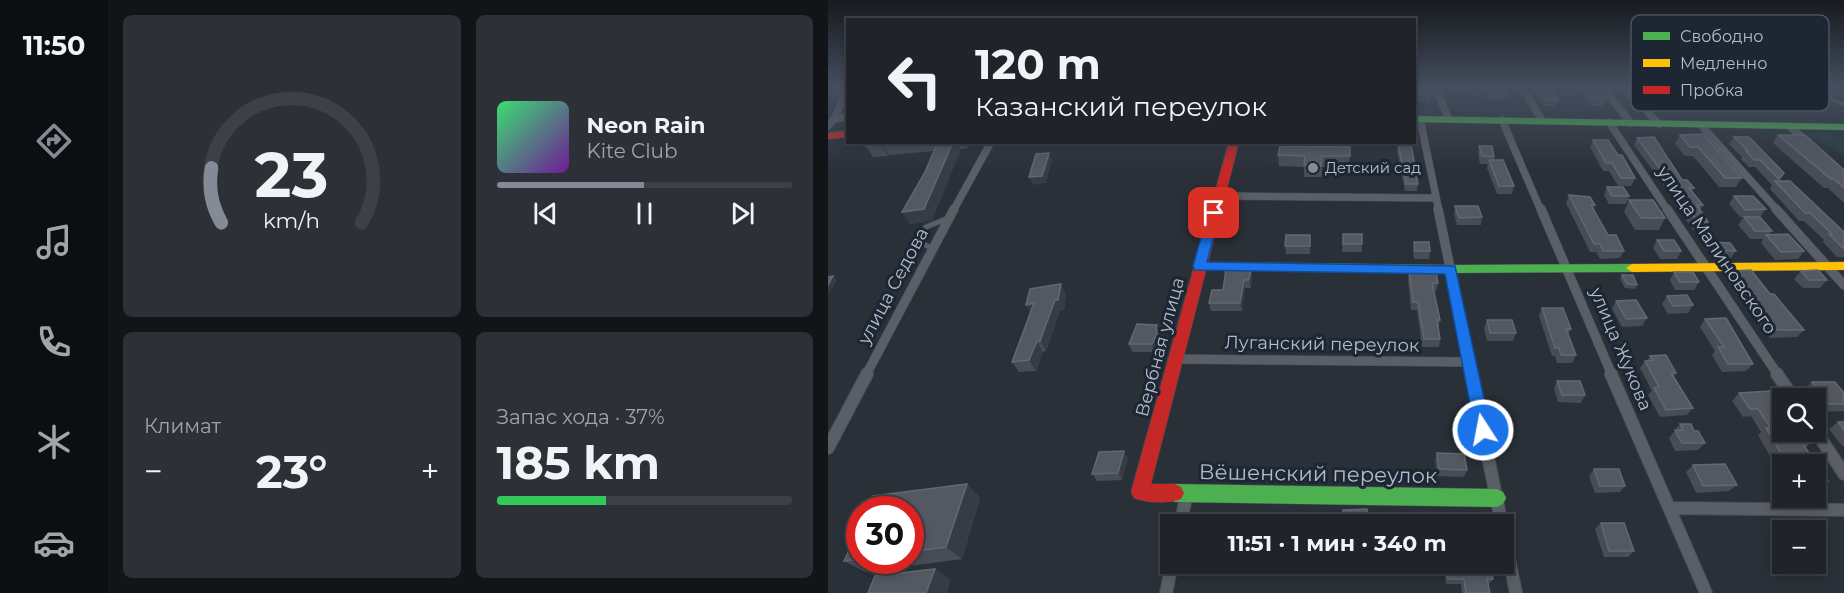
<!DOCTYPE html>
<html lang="ru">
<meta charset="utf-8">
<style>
body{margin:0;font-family:Montserrat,sans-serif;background:#2d3036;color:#f1f3f6;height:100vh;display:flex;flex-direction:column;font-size:22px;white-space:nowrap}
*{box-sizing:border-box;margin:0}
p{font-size:20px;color:#a2a4a8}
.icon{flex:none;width:33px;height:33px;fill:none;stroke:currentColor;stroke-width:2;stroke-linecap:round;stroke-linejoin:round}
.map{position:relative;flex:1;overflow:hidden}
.side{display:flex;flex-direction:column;gap:15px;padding:15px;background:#121417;width:720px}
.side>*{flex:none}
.top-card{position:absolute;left:18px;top:18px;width:570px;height:126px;border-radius:0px;box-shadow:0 3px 9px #0003,0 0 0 2px #3d4147;background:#20242a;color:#f1f3f6;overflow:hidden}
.controls{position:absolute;left:944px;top:388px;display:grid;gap:12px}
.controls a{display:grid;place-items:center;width:54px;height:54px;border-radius:0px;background:#20242a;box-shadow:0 3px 9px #0003,0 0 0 2px #3d4147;font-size:30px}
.speed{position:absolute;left:18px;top:496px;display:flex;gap:12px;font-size:30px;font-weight:700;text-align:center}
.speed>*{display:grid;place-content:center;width:78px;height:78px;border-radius:50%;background:#20242a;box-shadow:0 3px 9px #0003,0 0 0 2px #3d4147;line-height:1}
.speed .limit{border:9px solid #d22;background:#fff;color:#111}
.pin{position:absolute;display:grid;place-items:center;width:51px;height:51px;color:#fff;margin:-26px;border-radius:12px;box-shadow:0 3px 9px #0006}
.me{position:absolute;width:66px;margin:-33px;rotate:349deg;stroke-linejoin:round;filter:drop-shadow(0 0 4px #0008)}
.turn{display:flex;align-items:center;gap:21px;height:126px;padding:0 30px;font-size:27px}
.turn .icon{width:78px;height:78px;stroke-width:2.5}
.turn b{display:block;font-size:42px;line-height:51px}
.big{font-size:45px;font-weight:700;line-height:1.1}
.side .tile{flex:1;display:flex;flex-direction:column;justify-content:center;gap:9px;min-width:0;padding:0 21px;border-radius:9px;background:#2d3036}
.side .dial{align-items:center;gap:0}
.dial svg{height:156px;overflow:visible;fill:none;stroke:#3d4147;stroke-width:7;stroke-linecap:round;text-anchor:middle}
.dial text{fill:#f1f3f6;stroke:none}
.song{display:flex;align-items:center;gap:18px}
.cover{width:72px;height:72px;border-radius:9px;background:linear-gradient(135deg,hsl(140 70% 55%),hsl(280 70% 35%))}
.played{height:6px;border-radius:3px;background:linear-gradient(90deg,#848b96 50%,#3d4147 50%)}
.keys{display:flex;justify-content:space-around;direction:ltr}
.heat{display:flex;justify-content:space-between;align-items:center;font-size:33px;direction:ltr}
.charge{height:9px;border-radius:4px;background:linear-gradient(90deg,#34c759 37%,#3d4147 0)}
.side .tiles{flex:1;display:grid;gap:15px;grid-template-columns:repeat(2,1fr)}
.trip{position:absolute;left:332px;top:514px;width:354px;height:60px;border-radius:0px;background:#20242a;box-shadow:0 3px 9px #0003,0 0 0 2px #3d4147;font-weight:700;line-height:60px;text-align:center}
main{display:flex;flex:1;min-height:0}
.tabs{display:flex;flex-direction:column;width:108px;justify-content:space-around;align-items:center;background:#0d0e11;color:#a2a4a8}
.tabs .icon{width:42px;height:42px}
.tabs .active{color:#848b96}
.tabs b{font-size:27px;color:#f1f3f6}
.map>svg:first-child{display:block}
</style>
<main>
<nav class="tabs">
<b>11:50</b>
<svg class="icon active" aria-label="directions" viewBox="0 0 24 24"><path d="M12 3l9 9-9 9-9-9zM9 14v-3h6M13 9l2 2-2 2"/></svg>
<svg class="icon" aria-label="music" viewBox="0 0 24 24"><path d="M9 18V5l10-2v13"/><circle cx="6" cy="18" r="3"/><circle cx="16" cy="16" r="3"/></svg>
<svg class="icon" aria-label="phone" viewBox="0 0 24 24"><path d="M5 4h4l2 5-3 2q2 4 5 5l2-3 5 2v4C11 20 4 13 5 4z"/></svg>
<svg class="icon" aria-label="climate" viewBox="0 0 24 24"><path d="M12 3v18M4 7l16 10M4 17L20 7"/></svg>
<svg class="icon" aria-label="car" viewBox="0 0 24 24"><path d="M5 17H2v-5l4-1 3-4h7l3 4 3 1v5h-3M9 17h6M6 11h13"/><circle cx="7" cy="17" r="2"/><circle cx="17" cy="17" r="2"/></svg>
</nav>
<section class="side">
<div class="tiles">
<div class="tile dial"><svg viewBox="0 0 100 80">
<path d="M14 69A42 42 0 1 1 86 69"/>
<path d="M14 69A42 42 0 0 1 9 41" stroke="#848b96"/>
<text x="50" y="56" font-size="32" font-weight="700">23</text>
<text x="50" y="72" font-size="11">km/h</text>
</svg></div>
<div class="tile">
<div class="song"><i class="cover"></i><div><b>Neon Rain</b><p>Kite Club</p></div></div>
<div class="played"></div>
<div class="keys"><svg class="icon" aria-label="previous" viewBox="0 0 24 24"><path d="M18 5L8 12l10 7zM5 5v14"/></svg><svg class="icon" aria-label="pause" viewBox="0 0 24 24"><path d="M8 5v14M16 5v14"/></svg><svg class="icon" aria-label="next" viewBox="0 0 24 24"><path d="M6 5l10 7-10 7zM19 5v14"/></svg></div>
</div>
<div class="tile"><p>Климат</p>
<div class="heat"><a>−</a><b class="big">23°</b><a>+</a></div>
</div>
<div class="tile"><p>Запас хода · 37%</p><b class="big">185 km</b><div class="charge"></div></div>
</div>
</section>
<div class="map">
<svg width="1016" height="593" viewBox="0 0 1016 593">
<rect width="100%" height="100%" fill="#2a3038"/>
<!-- green -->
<path fill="#273a3e" d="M991,132L1002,133L1016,141V155L977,133Z"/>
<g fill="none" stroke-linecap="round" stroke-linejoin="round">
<!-- lane-far1 casing -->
<g stroke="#484c55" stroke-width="4">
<path id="lane-far1" d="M979,87L1016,105"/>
</g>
<!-- lane casing -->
<g stroke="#484c55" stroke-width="6">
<path id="lane" d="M104,248L90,242L98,227L118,219"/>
</g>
<!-- street-far2 casing -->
<g stroke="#484c55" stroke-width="8">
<path id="street-far2" d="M607,87L621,119
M694,87L714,120
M796,87L831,124
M776,89L803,123
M6,119L20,117
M592,119L611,211
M674,120L713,211
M781,122L840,211
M873,125L950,211
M0,126L6,119L20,89
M961,126L980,142
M391,196L608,198
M125,211L163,142"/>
</g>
<!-- street-far1 casing -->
<g stroke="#484c55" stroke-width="10">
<path id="street-far1" d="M610,209L644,375
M713,209L784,375
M839,209L950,375
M948,209L1016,285
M347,359L641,362
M38,375L126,209"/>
</g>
<!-- street casing -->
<g stroke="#484c55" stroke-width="14">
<path id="street" d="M643,374L674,525
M783,374L878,593
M949,374L966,399
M987,430L1016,474
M0,448L39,374
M843,508L1016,510
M352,525L359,493
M675,530L688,593
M338,593L344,564"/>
</g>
<!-- fast casing -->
<g stroke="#484c55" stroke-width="1">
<path id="fast" d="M586,116L1016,124V130L586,122Z
M372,262L623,265L804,264L810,268L804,272L623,273L372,270L366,266Z
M347,484L669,489L675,492L678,498L675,504L669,507L347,502L341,499L338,493L341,487Z"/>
</g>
<!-- slow casing -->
<g stroke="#484c55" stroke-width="1">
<path id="slow" d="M1016,262V270L804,272L798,268L804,264Z"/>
</g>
<!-- jam casing -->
<g stroke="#484c55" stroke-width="1">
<path id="jam" d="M20,131V137L0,139V133Z
M401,142H411L323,484H347L353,487L356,493L353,499C341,504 318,503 306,498L303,492Z"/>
</g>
<!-- lane-far1 -->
<use href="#lane-far1" stroke="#5a5e66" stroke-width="3"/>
<!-- lane -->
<use href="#lane" stroke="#5a5e66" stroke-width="4.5"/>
<!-- street-far2 -->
<use href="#street-far2" stroke="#5a5e66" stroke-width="7"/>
<!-- street-far1 -->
<use href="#street-far1" stroke="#5a5e66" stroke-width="9"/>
<!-- street -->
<use href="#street" stroke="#5a5e66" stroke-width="12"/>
<!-- fast -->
<use href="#fast" fill="#4caf50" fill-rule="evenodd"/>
<!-- slow -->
<use href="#slow" fill="#ffc107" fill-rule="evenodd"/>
<!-- jam -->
<use href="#jam" fill="#c62828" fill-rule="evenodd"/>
</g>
<!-- wall -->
<path fill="#474c55" d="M586,87L603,94L602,101L590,102L586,95Z
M622,87H635L636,88L635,92H624Z
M656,87H674L679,93L677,100L662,101L655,90Z
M704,87H721L730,100L728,106H716Z
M752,87H769L778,98L776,106H763L751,89Z
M875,134L914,178L908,187H891L865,156H857L847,144L852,135Z
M950,135L1016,170V203L1000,188H996L945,143Z
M906,137L956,173L951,181L1016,232V257H1009L995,242L996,240L976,221H971L942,189L944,185L927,167H921L913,159L914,157L901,144Z
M809,138L854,180L866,188L864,192L875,205L872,210L880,222L876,230H865L847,204L848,202L806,145Z
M765,140L790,155L807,178L803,186H790L781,171H775L762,147Z
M40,142H143L140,148L133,149L104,220L82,224L97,172L106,151L61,155V154L60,156L45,157L38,146Z
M570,144L590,184L589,191H577L569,151Z
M651,146L666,157V160L686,186L684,194H669L659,168L660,164H652L650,154Z
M522,147L521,168L494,167V177H476V167L451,166L450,155Z
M779,187L801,196L798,204H781L776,195Z
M741,195L767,205L765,209L780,235L796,251L792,258L772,259L768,252H762L738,203Z
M906,196L938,209L932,217L944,231L941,235L976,251L970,259L947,260L933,243L935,239H922L910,225L916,217H918H912L901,204Z
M801,200L837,218L831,230H807L796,212Z
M627,206L654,217L653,225H629L626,214Z
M515,234H534V252H514Z
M482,235V254H458L457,246Z
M829,240L853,251L849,259H832L825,248Z
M586,242L602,251L601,259H586L585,250Z
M884,242L908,251L902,259H885L879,250Z
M423,269L424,277L423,288H417L414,311H383L381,303L395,290Z
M581,271L610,283L608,291H606L612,320L610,328L612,339L611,347H594L589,310H583L580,279Z
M904,271L942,294L976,330L969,337L942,338L898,279Z
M973,271L999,280L992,288H975L966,279Z
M846,272L871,282L866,290H847L842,280Z
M794,275L809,285L807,289L797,288L792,279Z
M233,284L238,295L236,310L232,311L218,351L215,352L208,371L191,372L184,362L203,313L198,305Z
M839,296L865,305L860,313L840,314L834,304Z
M788,301L819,318L814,326L794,327L784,309Z
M714,308L743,329L740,335L748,355L744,363H729L727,356H724L711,316Z
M877,319L925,364L918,371L894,372L884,355L887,351L872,327Z
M659,320L688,333L685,341H659L656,328Z
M329,325L334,338L326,352H304L301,344Z
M822,356L848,373L846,376L865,408L859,415L832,417L820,395L824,391L812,368L817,361H819Z
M729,381L757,395L753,403L730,402L726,389Z
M984,382L1016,393V411L992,412L987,405V399H983L976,390Z
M911,393L954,406V407L948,413L954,432L983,443L977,448L1000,481L991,488H987V465H954V477L930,435L933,432L923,416L915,417L904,401Z
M1010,422H1016V446H1014L1001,429Z
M852,424L866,431L877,443L870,450L847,451L841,438Z
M609,453L639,470L636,477L609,476L607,460Z
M300,459L294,480L269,481L264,474Z
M865,465L909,485L901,491L868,493L858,472Z
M766,469L797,486L792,492L767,493L761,476Z
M139,484L152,498L134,559L37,572L16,561L32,559V561H82V510Z
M773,523L806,551L800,557H776L767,529Z
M615,564H662L665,579L660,585L662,593H634L633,584H618Z"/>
<!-- shaded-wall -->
<path fill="#373c44" d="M0,87H7L6,88L0,89Z
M54,142H61L54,145L61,154L60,156L53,144Z
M125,142H129L133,149L104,220L82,224L74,212Z
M137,142H143L140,148Z
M221,153L224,161L218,183L205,185L201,177Z
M423,269L424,277L423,288L421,280Z
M5,276L9,280L0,295V285Z
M416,280L417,288L414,311L412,303Z
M233,284L238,295L236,310L232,311L218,351L212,341Z
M206,303L204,315L198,305Z
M329,325L334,338L326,352L324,344Z
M209,341L215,352L208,371L201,360Z
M296,451L300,459L294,480L290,473Z
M139,484L152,498L134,559L118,547Z
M107,569L123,580L119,593H98Z"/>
<!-- building -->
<path fill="#535861" stroke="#626872" stroke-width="1.5" d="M587,87H598L603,94L590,95Z
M624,87H635L636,88L625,89Z
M659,87H674L679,93L663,94Z
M710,87H721L730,100H718Z
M757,87H769L778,98L765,99Z
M875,134L914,178H897L870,147H862L852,135Z
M950,135H977L1016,170V188L1006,179H1003Z
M826,137L854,180H859L866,188H861L875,205H869L880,222H870L851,197H853L809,138Z
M906,137H921L956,173L951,179L932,160H926L918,151H920Z
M765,140H780L790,155H794L807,178H793L784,163H778Z
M40,142H54L53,144L38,146Z
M56,142H77L54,145Z
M110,142H125L96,209L74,212L97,172Z
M570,144H583L590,184H578Z
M452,146L522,147V156H494L493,166L476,165L477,156L450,155Z
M651,146H664L666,157L654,156Z
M221,153L214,176L201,177L208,154Z
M661,160H675L686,186H671Z
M947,181H962L1016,232V249L1001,234H1004L982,213H977Z
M779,187H795L801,196H784Z
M741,195L762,197L767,205H763L780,235H788L796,251H775L772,244H766Z
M906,196H925L938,209L917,210Z
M801,200H825L837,218H813Z
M627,206H650L654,217L631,218Z
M916,217H932L944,231H927Z
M515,234H534V244H515Z
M960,234L976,251L953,252L938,235Z
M458,235H482V246H457Z
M829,240H846L853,251H836Z
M586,242H601L602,251H587Z
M884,242L902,243L908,251H891Z
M398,269H423L421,280H416L412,303H381L384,290H395Z
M923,270L942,294H946L976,330H949L904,271Z
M990,270L999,280H981L973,271Z
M581,271H608L610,283H604L612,320H609L612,339H596L590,302H585Z
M846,272H865L871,282H852Z
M794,275H805L809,285L799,284Z
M5,276L0,285V277Z
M233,284L230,300H227L212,341H209L201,360L184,362L206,303L198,305L202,289Z
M859,295L865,305L845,306L839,296Z
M808,300L819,318L798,319L788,301Z
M714,308H735L743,329H738L748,355H733L731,348H727Z
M898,318L925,364H900L890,347H896L877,319Z
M659,320H684L688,333H662Z
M309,324L329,325L327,330H331L324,344H301Z
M838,355L848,373H843L865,408L838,410L826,388L831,387L817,361L825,360L822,356Z
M729,381H752L757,395H734Z
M984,382H1007L1016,393V404H1001Z
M943,391L954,406V407L944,408L954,422V432H974L983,443L975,444L1000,481L987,482V465H960L938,428H943L930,409H922L911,393Z
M1010,422H1016V430Z
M852,424H863L866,431H870L877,443H854L847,430H855Z
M296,451L290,473L264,474L271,452Z
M609,453L636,454L639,470L611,469Z
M897,464L909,485L875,486L865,465Z
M766,469H791L797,486H772Z
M139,484L118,547L82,552V510H39L45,496Z
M539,509L540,519H552V525H516L515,510Z
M773,523H796L806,551H781Z
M32,527V559L16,561Z
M618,564H662L665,579H659L662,593H638L636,579H620Z
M107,569L98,593H40L47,576Z"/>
<!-- sky -->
<linearGradient id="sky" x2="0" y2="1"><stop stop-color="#171a1f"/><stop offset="0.51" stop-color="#444e5e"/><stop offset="1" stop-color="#444e5e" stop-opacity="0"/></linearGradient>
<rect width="1016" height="170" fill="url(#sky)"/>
<!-- route -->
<path fill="#1a73e8" stroke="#114b97" stroke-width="1.5" d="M386,210L392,213L379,262L627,266L663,430L661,435L655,437L649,435L647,430L617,274L367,270L365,266L380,213Z"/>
<!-- markers -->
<circle fill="#848b96" stroke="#1d2633" stroke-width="2" cx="485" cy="168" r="6"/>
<g text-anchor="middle" stroke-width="6" stroke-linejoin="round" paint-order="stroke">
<!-- far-poi labels -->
<g font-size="15" fill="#b4bcc9" stroke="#1d2633" text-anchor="start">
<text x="497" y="173">Детский сад</text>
</g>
<!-- street labels -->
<g font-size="18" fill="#b4bcc9" stroke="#1d2633">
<text transform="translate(889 250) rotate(56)" y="6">улица Малиновского</text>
<text transform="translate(65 286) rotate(-62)" y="6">улица Седова</text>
<text transform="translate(494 344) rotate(1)" y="6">Луганский переулок</text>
<text transform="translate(332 347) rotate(-75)" y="6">Вербная улица</text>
<text transform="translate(793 349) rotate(67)" y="6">улица Жукова</text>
</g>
<!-- near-street labels -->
<g font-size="21" fill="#b4bcc9" stroke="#1d2633">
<text transform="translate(490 474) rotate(1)" y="7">Вёшенский переулок</text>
</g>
</g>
<!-- legend -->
<rect x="803" y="15" width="198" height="96" rx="9" fill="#1d2633" stroke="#4a5360" stroke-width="1.5"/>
<rect x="815" y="32" width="27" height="8" fill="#4caf50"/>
<rect x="815" y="59" width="27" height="8" fill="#ffc107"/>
<rect x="815" y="86" width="27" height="8" fill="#c62828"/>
<g font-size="16" fill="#b4bcc9">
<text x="852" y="42">Свободно</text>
<text x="852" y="69">Медленно</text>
<text x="852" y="96">Пробка</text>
</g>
</svg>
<div class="controls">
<a><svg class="icon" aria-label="search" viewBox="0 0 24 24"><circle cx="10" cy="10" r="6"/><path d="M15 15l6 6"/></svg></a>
<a>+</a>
<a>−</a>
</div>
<div class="speed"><div class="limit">30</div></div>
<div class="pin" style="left:386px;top:213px;background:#d93025"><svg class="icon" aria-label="arrive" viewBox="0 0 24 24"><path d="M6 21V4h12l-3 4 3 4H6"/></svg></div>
<svg class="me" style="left:655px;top:430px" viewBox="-20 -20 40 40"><circle r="17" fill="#1a73e8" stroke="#fff" stroke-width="3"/><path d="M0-11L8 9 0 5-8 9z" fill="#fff"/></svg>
<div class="trip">11:51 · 1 мин · 340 m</div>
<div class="top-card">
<div class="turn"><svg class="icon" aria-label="left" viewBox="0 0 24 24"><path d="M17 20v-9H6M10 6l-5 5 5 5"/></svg><div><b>120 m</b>Казанский переулок</div></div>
</div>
</div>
</main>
